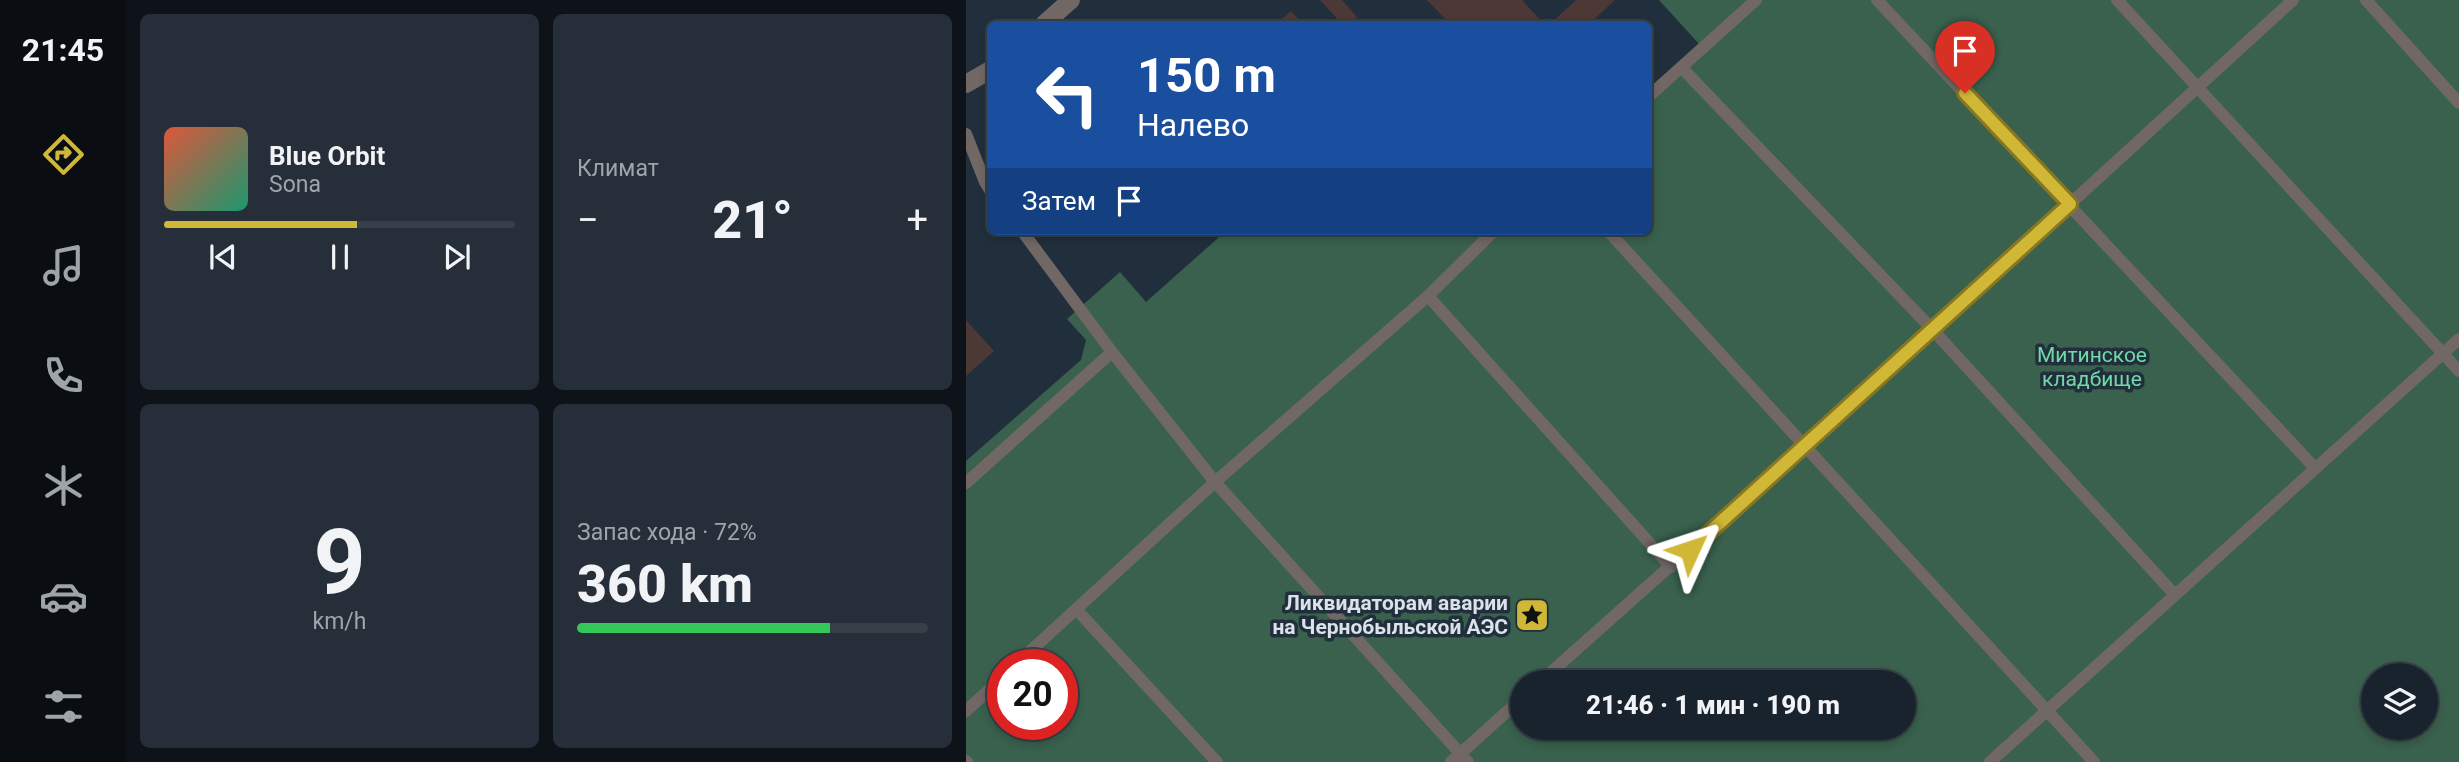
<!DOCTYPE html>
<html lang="ru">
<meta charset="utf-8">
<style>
body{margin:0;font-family:Roboto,sans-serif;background:#262f39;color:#f1f3f6;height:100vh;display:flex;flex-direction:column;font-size:26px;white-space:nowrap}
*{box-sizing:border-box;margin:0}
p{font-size:23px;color:#9fa4aa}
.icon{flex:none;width:38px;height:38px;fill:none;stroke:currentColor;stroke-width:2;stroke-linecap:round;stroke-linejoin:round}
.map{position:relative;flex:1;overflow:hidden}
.panel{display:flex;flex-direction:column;gap:14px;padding:14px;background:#0e1319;width:840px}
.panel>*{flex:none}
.hud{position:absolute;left:21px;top:21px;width:665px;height:214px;border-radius:10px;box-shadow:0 4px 10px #0003,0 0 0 2px #374049;background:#1a4fa0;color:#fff;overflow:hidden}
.controls{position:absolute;left:1395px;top:663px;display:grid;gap:14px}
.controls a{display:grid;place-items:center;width:77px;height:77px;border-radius:50%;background:#19232d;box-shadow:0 4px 10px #0003,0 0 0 2px #374049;font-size:35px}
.speed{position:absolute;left:21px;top:649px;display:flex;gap:14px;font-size:35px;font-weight:700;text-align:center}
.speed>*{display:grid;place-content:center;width:91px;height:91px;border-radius:50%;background:#19232d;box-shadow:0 4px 10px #0003,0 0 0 2px #374049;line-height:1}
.speed .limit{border:10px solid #d22;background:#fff;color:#111}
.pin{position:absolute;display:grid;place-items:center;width:60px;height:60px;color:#fff;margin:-72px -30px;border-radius:50% 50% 50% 0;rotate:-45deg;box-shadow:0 0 7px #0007}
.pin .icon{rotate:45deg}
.me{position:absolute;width:77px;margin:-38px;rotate:48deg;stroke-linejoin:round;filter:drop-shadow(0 0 5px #0008)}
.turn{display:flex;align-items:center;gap:24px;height:147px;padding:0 35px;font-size:32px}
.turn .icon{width:91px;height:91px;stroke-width:2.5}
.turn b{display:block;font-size:49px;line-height:60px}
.then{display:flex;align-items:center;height:66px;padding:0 35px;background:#0003;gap:14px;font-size:26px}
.big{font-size:52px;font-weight:800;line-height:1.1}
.panel .widget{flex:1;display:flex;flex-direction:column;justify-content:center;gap:10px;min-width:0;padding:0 24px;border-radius:10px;background:#262f39}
.panel .dial{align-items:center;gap:0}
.dial b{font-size:91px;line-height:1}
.song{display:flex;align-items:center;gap:21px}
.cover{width:84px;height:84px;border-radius:10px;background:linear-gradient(135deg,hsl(10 70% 55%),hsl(160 70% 35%))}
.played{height:7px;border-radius:4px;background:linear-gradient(90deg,#d0b736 55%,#374049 55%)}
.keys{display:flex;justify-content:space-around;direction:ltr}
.heat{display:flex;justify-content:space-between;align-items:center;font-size:38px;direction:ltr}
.charge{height:10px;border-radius:5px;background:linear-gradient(90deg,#34c759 72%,#374049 0)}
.panel .tiles{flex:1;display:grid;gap:14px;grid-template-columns:repeat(2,1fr)}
.trip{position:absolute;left:544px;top:670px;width:406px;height:70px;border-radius:35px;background:#19232d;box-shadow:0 4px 10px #0003,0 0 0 2px #374049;font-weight:800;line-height:70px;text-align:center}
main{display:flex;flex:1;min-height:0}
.dock{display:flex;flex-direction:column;width:126px;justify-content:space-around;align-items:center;background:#0a0e12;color:#9fa4aa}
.dock .icon{width:49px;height:49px}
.dock .on{color:#d0b736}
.dock b{font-size:32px;color:#f1f3f6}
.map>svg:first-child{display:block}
</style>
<main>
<nav class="dock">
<b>21:45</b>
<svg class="icon on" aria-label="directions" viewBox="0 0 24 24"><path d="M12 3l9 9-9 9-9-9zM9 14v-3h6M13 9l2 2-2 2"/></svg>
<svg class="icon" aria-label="music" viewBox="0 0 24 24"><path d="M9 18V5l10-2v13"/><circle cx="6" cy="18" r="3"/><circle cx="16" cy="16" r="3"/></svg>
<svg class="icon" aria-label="phone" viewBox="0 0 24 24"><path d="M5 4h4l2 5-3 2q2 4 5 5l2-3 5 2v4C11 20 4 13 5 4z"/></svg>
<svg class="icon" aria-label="climate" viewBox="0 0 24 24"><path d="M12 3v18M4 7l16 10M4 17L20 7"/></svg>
<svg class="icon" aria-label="car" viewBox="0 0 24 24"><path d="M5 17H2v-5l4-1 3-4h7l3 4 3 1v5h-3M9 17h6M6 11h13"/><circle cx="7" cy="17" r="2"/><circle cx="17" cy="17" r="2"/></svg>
<svg class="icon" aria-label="filters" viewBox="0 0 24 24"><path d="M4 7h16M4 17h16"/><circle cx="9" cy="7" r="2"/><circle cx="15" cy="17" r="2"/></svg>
</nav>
<section class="panel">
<div class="tiles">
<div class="widget">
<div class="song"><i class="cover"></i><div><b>Blue Orbit</b><p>Sona</p></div></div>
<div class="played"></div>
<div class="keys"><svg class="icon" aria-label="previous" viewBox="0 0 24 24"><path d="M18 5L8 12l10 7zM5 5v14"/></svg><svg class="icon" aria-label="pause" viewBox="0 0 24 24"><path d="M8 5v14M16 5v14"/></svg><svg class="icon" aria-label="next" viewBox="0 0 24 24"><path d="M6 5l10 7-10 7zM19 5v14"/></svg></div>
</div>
<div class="widget"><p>Климат</p>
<div class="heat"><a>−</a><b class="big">21°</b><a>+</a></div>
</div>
<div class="widget dial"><b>9</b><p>km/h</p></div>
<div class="widget"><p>Запас хода · 72%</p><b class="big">360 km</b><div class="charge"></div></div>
</div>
</section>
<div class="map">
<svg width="1493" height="762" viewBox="0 0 1493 762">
<rect width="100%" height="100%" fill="#212f3c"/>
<!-- green -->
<path fill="#39614d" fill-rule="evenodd" d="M693,0H1493V762H0V461L115,360L120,340L101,319L154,272L180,302L260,231H682L683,89L734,45ZM37,665H96V724H37ZM1407,676H1460V728H1407ZM556,682H938V728H556Z"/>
<!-- building -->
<path fill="#4c3835" d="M354,0H376L391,17L382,24H376Z
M461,0H556L578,24H484Z
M610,0H649L623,24H584Z
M325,11L337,24H310Z
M0,320L28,351L0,376Z"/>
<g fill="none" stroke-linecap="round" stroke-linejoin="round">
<!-- lane -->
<path stroke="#716765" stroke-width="12" d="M911,0L1349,468
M1151,0L1493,371
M1400,0L1493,103
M716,68L966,329L1209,595
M682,97L790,0
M0,134L19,182L24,190
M56,231L146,352L249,482L502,762
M642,231L1128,762
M462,296L705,567
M0,483L146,352
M110,609L251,762
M49,665L249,482L462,296L528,231
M574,682L839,446L1327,0
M0,711L37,677
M0,761L1,762
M485,762L556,698
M1024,762L1493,339"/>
<!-- street -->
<path stroke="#716765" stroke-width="18" d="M78,24L105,0
M0,84L24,70"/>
</g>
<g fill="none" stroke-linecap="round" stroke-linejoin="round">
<!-- route casing -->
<g stroke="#877723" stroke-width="18">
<path id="route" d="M724,550L1104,204L999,93"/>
</g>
<!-- route -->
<use href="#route" stroke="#d0b736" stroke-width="12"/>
</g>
<!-- icons -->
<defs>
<g id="sight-square" transform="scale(1.75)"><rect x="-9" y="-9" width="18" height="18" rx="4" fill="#d0b736" stroke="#212f3c"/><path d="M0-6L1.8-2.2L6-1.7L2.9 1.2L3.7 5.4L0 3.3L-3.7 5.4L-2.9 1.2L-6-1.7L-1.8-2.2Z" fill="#111"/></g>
</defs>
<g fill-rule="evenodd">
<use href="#sight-square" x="566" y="615"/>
</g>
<g text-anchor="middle" stroke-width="7" stroke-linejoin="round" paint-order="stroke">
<!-- park labels -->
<g font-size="21" fill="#72d8a7" stroke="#212f3c">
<text x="1126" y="362">Митинское<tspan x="1126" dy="24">кладбище</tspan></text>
</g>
<!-- poi labels -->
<g font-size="21" font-weight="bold" fill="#dae2eb" stroke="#212f3c" text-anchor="end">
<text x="542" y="610">Ликвидаторам аварии<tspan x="542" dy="24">на Чернобыльской АЭС</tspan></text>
</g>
</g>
</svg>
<div class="controls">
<a><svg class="icon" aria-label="layers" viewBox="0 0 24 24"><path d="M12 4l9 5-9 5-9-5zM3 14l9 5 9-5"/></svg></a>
</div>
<div class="speed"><div class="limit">20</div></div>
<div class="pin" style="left:999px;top:93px;background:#d93025"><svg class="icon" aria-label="arrive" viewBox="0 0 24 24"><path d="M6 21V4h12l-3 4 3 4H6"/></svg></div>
<svg class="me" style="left:724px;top:550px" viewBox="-20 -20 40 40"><path d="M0-17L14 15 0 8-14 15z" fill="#d0b736" stroke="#fff" stroke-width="4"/></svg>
<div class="trip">21:46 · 1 мин · 190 m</div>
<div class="hud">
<div class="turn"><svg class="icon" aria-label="left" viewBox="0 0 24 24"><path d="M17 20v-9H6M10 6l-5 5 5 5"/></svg><div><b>150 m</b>Налево</div></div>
<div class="then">Затем<svg class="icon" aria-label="arrive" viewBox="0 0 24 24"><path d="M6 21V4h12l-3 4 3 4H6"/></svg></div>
</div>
</div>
</main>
